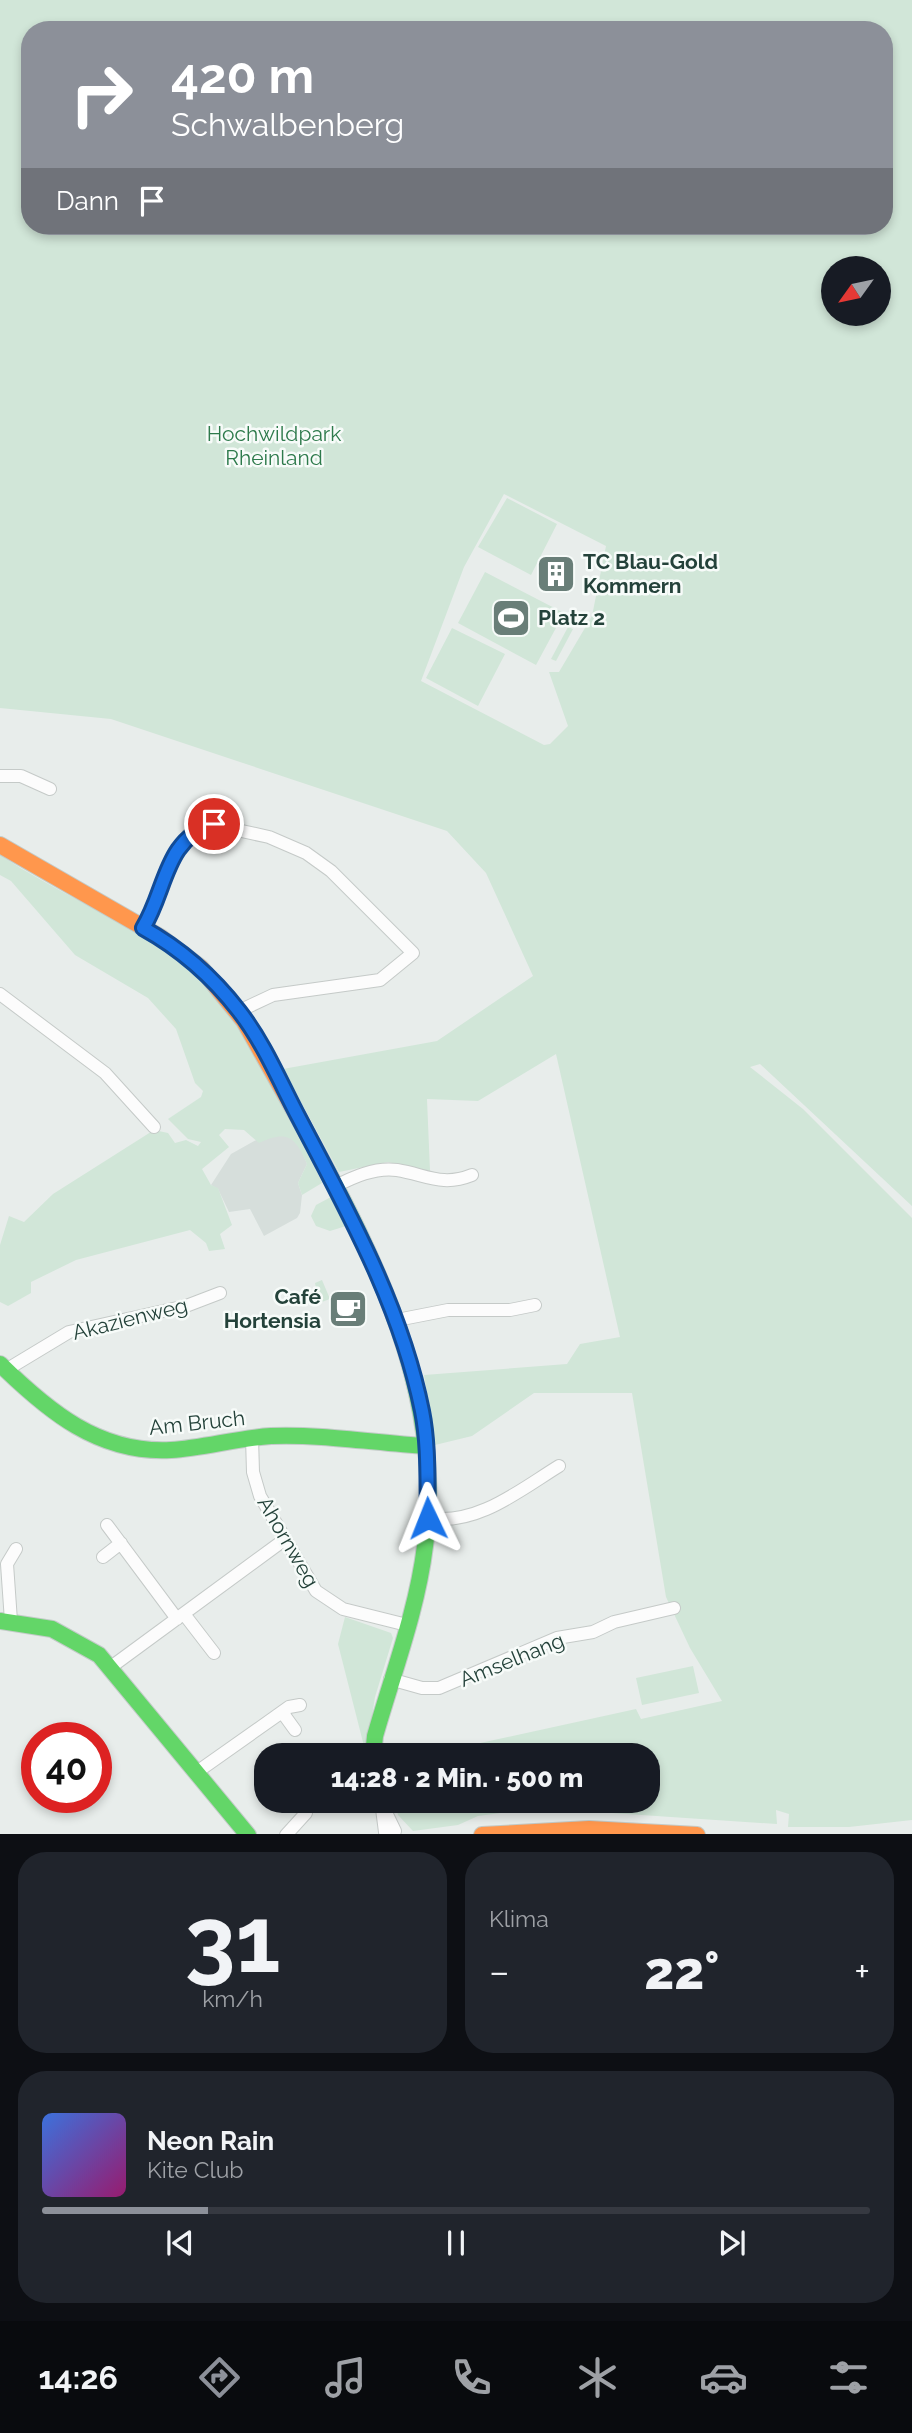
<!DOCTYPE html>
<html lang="de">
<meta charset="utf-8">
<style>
body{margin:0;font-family:Raleway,sans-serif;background:#20242c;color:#f1f3f6;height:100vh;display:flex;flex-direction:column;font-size:26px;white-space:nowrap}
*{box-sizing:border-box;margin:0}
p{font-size:23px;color:#9ea1a6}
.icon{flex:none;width:38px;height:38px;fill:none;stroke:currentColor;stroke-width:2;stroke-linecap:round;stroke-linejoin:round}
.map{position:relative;height:1834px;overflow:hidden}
.side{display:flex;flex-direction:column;gap:18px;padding:18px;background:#0d0f14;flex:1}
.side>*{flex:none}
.guide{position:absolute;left:21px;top:21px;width:872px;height:214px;border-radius:28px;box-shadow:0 4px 10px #0003;background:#8c9099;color:#fff;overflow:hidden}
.needle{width:46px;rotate:237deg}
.buttons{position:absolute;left:821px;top:256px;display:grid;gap:14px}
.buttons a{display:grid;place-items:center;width:70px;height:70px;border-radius:50%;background:#171b24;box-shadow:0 4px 10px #0003;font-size:35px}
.speed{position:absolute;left:21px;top:1722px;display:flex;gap:14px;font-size:35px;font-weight:700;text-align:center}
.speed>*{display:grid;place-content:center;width:91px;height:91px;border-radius:50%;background:#171b24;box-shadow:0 4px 10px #0003;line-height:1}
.speed .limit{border:10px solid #d22;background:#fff;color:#111}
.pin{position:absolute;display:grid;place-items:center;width:60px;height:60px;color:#fff;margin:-30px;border:4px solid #fff;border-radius:50%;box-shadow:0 2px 7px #0007}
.me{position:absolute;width:77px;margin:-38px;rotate:358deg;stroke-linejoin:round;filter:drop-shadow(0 0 5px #0008)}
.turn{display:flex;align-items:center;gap:24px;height:147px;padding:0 35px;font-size:32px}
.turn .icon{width:91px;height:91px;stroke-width:2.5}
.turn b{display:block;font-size:49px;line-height:60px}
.then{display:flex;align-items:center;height:66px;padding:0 35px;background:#0003;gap:14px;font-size:26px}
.big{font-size:52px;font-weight:800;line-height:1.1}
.side .card{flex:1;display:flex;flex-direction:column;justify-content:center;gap:10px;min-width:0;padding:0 24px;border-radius:28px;background:#20242c}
.side .dial{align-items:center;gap:0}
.dial b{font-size:91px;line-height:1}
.song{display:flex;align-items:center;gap:21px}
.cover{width:84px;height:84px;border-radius:10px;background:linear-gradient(135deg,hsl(220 70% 55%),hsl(320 70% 35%))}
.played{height:7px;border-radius:4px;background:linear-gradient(90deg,#8c9099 20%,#363941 20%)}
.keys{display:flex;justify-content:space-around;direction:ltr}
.heat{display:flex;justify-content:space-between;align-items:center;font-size:38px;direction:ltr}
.side .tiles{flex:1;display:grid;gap:18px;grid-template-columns:1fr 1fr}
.card:last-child{grid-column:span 2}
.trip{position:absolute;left:254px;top:1743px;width:406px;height:70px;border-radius:28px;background:#171b24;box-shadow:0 4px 10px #0003;font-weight:800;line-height:70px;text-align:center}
.tabs{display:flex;height:112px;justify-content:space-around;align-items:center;background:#090b0e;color:#9ea1a6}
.tabs .icon{width:49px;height:49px}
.tabs .current{color:#8c9099}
.tabs b{font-size:32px;color:#f1f3f6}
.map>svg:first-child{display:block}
</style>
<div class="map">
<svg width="912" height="1835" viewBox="0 0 912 1835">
<rect width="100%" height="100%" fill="#e8edeb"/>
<!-- built -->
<path fill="#d6dedb" d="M267,1134L295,1135L307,1164L298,1183L302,1195L300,1213L297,1218L264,1236L250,1209L229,1212L218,1189L211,1185L231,1154Z"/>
<!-- green -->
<path fill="#d1e6d8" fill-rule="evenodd" d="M0,0H912V1206L760,1064L750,1067L803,1109L912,1218V1820L849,1827H788L789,1814L776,1810L777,1824L537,1808L478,1816L458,1825L413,1831L398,1815L394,1801H648V1755H425L636,1709L641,1719L722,1701L690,1648L666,1597L632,1393H534L472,1436L435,1445L424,1375L567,1364L580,1344L620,1337L556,1054L478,1101L427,1099L430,1171L388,1162L339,1172L283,1069L437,1041L533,976L486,873L447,831L111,719L0,708ZM30,30H884V226H30ZM833,268H878V313H833ZM504,494L606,546L592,616L559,672H549L568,726L550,744L544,745L421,681L464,567Z
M507,498L557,524L531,575L478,547Z
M485,572L564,613L536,665L458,623Z
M568,627L573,629L556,661L551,659Z
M452,628L505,654L478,706L426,678Z
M0,855C54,891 113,915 167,950C232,992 291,1112 322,1183L302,1195L298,1183L307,1164C296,1138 288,1129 259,1143L244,1130L225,1129L219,1135L229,1147L202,1169L211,1185L218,1188L232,1225L220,1234L225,1249L209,1251L206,1243L190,1230L76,1260L31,1282V1293L8,1306L0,1302V1245L9,1216L24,1222L53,1194L154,1130L168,1133L175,1143L186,1140L198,1146L201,1142L188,1139L168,1119L201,1097L203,1091L195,1083L176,1029L148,998L75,955L11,881L0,875Z
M331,1197L346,1226L330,1231L316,1226L311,1216L316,1205Z
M322,1280L330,1299L319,1303L315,1283Z
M345,1617L391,1633L393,1638L375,1697L366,1754L338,1644Z
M693,1666L699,1693L642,1705L636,1678Z"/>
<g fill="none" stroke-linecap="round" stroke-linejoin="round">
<!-- street casing -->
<g stroke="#c5cac8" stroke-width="14">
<path id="street" d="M0,776H21L50,789
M143,928L174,855L188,835L214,825L269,837L306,853L331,871L413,953L380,980L273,995L239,1011
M0,994L105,1073L154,1127
M334,1187C353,1177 375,1167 397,1170C427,1175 442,1187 472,1175
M397,1320L448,1310H510L535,1305
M6,1370L69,1332L186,1306L220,1293
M252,1438L253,1472L260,1496L316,1591L343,1609L407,1625
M428,1518C477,1526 520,1490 559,1466
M107,1525L177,1619
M103,1557L121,1543
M184,1614L214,1653
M11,1621L7,1564L16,1549
M111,1667L284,1540
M390,1679L422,1688H439L557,1638L593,1632L614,1622L674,1608
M282,1712L295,1730
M197,1772L289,1707L300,1705
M381,1801L385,1832
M382,1804L395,1831
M286,1835L306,1813"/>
</g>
<!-- fast casing -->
<g stroke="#c3cbc8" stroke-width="18">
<path id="fast" d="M307,1133C376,1258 445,1398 425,1546C417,1611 393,1673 375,1736L373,1755
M0,1364C48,1411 99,1454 171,1450C204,1448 237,1438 271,1436C323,1434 375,1443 426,1446
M0,1621L52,1629L99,1655L248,1835"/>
</g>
<!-- slow casing -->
<g stroke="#c3cbc8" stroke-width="18">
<path id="slow" d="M0,845L160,937L201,968L244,1021L307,1133
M482,1835L589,1829L697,1835"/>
</g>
<!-- street -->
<use href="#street" stroke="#fcfcfc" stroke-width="12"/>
<!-- fast -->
<use href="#fast" stroke="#63d668" stroke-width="16"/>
<!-- slow -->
<use href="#slow" stroke="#ff974d" stroke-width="16"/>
</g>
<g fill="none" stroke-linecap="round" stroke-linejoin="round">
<!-- route casing -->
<g stroke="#114b97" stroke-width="18">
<path id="route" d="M214,824C164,839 167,889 143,928C181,949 212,976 239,1011C264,1043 280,1082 299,1118C348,1212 401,1306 422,1411C429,1446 427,1483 428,1518"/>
</g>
<!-- route -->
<use href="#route" stroke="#1a73e8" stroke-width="12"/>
</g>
<!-- icons -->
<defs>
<g id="building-square" transform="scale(2.0125)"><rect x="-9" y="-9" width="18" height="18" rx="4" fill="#697e78" stroke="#f7fbf9"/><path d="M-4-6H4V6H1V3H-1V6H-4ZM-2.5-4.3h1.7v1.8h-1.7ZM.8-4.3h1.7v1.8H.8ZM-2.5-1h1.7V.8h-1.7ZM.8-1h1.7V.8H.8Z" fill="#fff"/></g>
<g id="stadium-square" transform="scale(2.0125)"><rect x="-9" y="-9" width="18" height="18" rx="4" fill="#697e78" stroke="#f7fbf9"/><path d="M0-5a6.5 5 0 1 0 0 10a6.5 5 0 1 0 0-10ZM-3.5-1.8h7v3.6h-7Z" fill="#fff"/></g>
<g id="cafe-square" transform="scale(2.0125)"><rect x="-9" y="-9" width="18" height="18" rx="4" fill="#697e78" stroke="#f7fbf9"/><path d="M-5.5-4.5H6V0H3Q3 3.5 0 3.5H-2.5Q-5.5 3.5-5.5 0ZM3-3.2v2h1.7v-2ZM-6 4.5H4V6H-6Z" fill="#fff"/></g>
</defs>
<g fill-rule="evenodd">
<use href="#building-square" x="556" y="574"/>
<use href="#stadium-square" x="511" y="618"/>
<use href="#cafe-square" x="348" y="1309"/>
</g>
<g text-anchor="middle" stroke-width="5" stroke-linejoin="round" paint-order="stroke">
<!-- park labels -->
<g font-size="21" fill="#2d7a4b" stroke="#f7fbf9">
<text x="274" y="441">Hochwildpark<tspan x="274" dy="24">Rheinland</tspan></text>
</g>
<!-- poi labels -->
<g font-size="21" font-weight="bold" fill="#24423a" stroke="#f7fbf9" text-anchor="start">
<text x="583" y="569">TC Blau-Gold<tspan x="583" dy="24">Kommern</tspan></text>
<text x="538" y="625">Platz 2</text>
<text x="321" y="1304" text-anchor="end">Café<tspan x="321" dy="24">Hortensia</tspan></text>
</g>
<!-- street labels -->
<g font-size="21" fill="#24423a" stroke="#f7fbf9">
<text transform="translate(130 1319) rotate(-14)" y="7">Akazienweg</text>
<text transform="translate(197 1423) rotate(-6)" y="7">Am Bruch</text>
<text transform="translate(288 1542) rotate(60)" y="7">Ahornweg</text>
<text transform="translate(512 1660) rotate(-22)" y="7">Amselhang</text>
</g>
</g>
</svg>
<div class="buttons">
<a><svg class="needle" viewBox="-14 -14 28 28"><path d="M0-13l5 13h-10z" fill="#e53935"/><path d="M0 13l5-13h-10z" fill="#9ea1a6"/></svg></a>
</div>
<div class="speed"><div class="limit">40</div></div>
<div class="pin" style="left:214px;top:824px;background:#d93025"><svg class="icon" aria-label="arrive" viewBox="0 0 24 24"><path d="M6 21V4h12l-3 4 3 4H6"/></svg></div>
<svg class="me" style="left:428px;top:1518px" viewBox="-20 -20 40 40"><path d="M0-17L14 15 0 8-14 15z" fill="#1a73e8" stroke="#fff" stroke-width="4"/></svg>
<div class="trip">14:28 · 2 Min. · 500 m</div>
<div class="guide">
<div class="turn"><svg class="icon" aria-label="right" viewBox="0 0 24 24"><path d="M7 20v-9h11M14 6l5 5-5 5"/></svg><div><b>420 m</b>Schwalbenberg</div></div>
<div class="then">Dann<svg class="icon" aria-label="arrive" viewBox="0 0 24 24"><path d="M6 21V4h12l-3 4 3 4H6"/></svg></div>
</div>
</div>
<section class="side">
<div class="tiles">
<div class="card dial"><b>31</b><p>km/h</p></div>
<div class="card"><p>Klima</p>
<div class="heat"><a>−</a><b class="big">22°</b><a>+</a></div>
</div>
<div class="card">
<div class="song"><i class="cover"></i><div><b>Neon Rain</b><p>Kite Club</p></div></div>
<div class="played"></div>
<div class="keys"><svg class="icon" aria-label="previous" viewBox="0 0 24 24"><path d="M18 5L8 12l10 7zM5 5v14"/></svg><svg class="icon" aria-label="pause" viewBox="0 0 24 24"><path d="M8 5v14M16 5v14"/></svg><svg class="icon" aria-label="next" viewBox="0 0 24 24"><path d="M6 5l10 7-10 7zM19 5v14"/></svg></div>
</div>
</div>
</section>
<nav class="tabs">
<b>14:26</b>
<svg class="icon current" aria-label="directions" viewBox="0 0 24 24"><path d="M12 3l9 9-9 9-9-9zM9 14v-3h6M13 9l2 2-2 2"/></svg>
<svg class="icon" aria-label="music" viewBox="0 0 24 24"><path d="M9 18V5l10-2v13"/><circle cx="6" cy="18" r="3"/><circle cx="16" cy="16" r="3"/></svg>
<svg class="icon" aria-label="phone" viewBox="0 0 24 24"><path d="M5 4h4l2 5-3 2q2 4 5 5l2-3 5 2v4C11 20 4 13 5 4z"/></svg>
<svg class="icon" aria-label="climate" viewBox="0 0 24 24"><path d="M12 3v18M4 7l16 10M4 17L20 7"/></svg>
<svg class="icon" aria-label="car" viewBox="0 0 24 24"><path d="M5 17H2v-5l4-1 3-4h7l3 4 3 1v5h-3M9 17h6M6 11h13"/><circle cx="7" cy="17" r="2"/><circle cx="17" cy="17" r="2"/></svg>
<svg class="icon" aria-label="filters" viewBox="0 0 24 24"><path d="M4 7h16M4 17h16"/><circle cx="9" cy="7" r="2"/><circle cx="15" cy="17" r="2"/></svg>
</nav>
